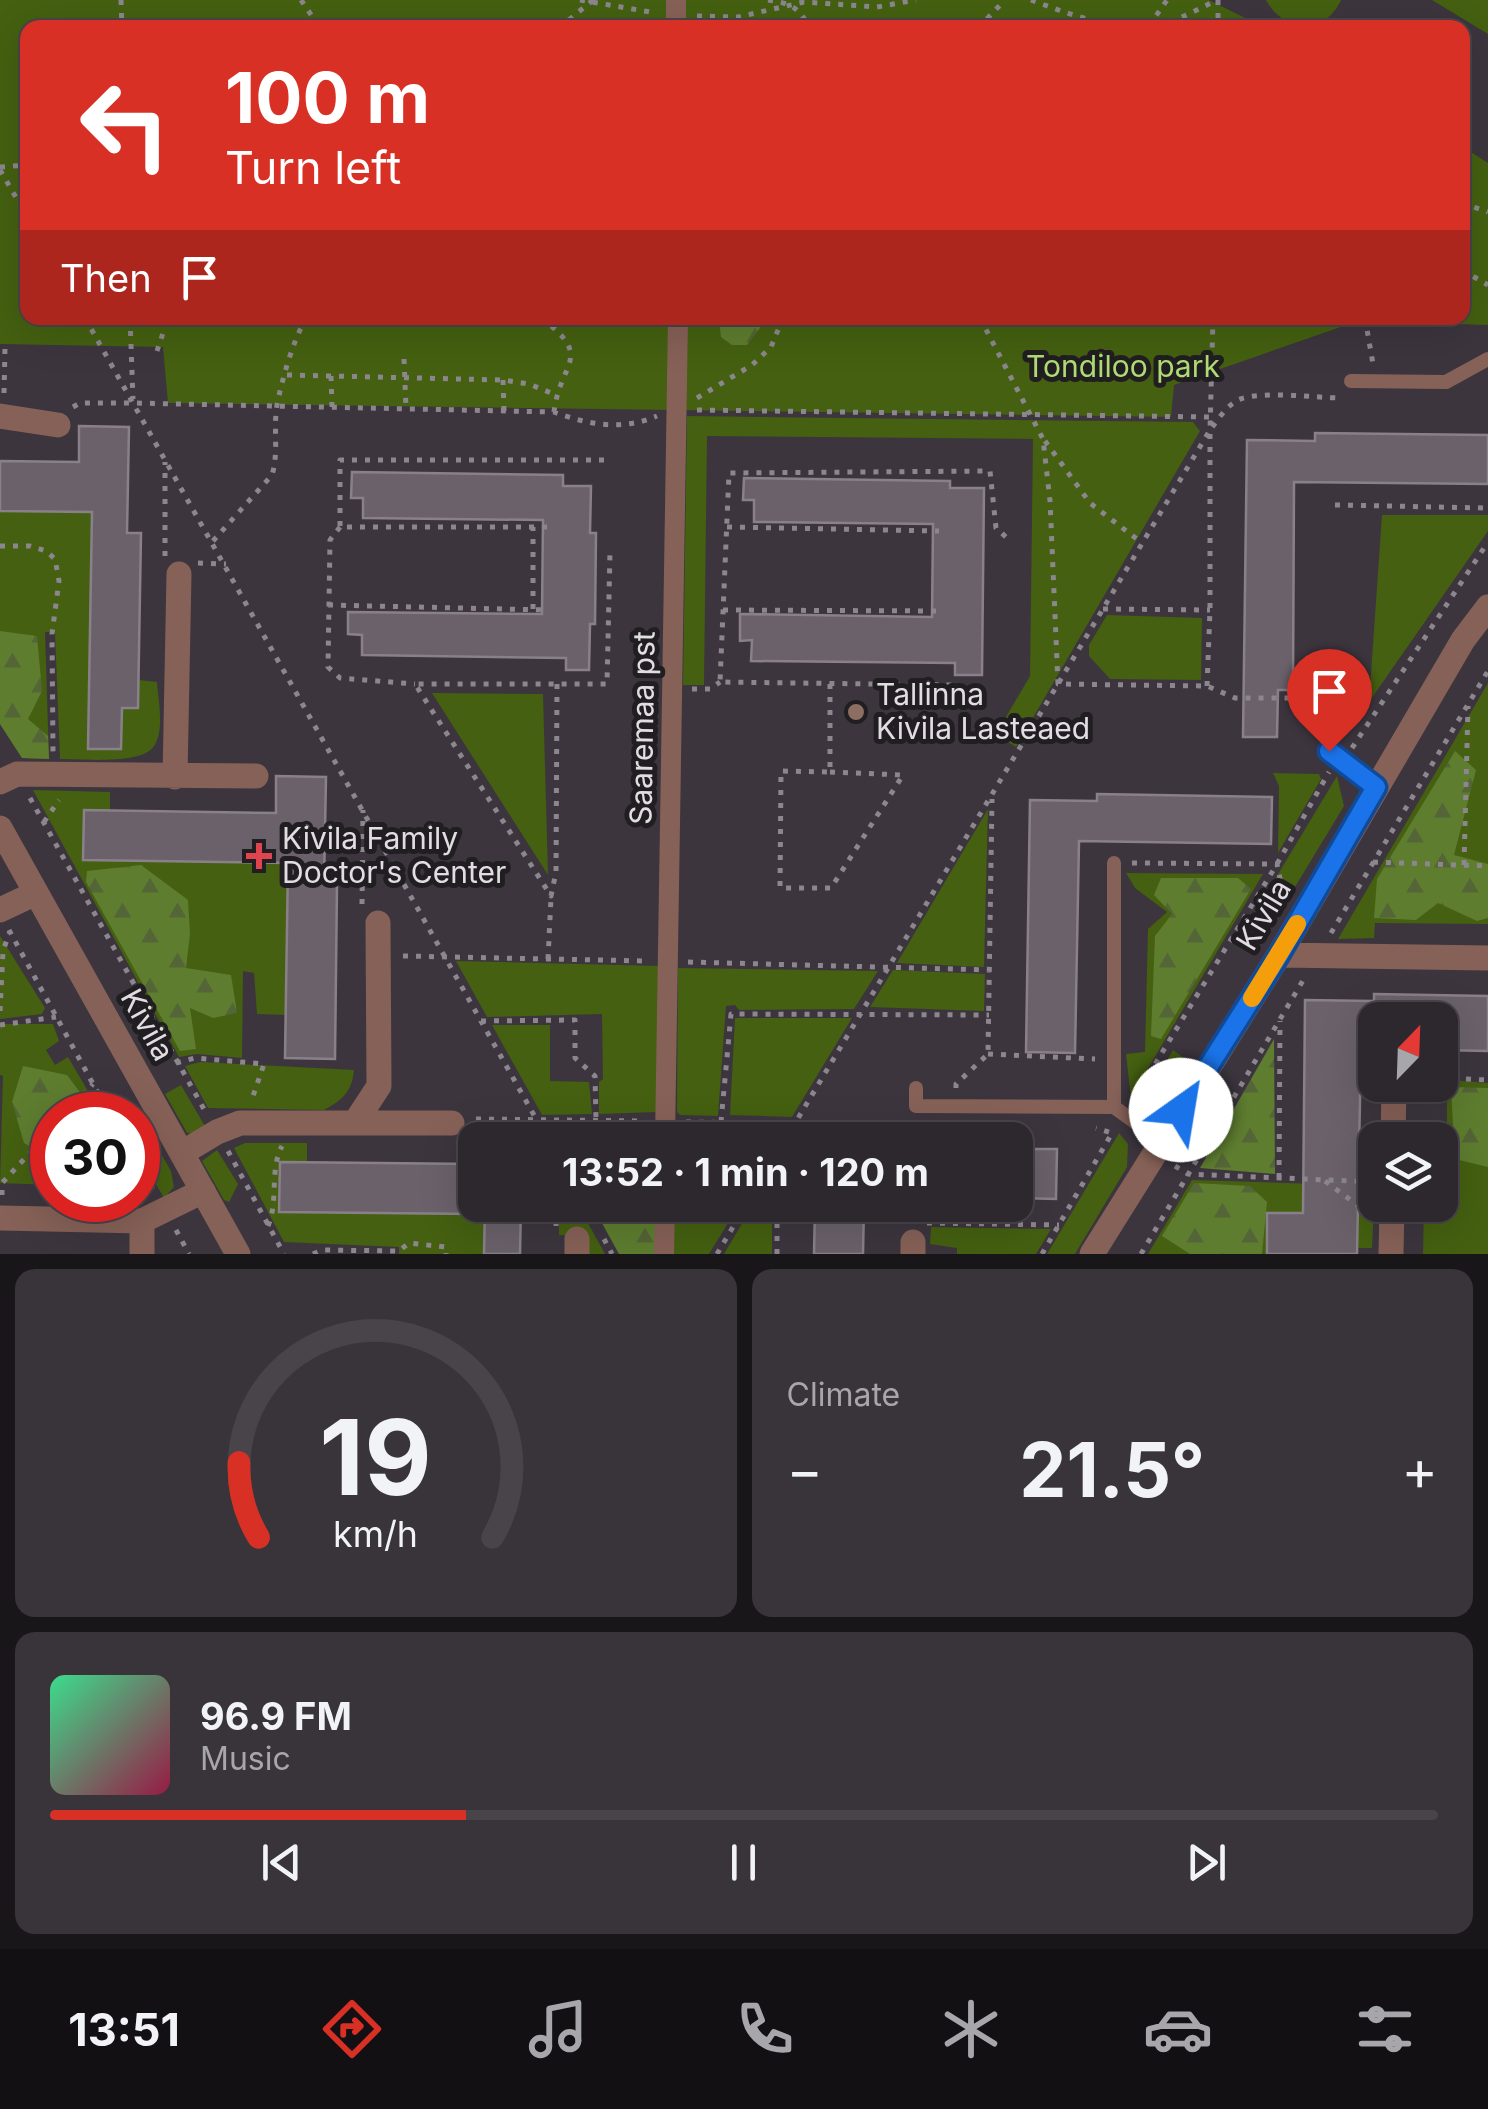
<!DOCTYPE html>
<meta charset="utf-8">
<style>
body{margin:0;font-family:Inter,sans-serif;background:#39343a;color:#f1f3f6;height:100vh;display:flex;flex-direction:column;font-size:38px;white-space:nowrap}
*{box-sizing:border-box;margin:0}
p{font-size:32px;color:#a7a6aa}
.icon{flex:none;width:55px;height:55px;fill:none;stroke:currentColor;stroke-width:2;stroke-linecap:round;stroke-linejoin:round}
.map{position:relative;height:1254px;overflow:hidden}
.sheet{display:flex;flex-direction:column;gap:15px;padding:15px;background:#191619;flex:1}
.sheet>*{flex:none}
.banner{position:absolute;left:20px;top:20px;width:1450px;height:305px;border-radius:20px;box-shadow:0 10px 40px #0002,0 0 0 2px #48444a;background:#d93025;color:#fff;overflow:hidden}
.needle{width:65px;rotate:23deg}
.controls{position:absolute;left:1358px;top:1002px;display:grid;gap:20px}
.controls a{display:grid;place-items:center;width:100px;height:100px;border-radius:20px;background:#2d282e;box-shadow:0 10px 40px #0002,0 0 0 2px #48444a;font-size:50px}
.speed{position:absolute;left:30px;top:1092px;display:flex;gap:20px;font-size:50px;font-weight:700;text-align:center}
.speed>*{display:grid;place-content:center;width:130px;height:130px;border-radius:50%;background:#2d282e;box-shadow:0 10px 40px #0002,0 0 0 2px #48444a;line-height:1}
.speed .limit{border:15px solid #d22;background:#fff;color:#111}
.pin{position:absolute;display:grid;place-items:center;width:85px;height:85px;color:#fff;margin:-102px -42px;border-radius:50% 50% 50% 0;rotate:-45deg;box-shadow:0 0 10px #0007}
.pin .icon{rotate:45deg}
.me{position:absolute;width:110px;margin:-55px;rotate:32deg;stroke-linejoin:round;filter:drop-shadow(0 0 8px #0008)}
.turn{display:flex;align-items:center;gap:35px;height:210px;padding:0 40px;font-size:45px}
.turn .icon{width:130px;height:130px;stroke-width:2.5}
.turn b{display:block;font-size:70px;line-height:85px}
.then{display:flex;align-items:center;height:95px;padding:0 40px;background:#0003;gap:20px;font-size:38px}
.big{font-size:75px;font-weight:700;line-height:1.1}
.sheet .tile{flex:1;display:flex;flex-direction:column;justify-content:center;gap:15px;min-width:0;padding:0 35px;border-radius:20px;background:#39343a}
.sheet .dial{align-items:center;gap:0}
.dial svg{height:260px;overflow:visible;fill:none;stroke:#48444a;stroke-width:7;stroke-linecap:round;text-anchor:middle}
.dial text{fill:#f1f3f6;stroke:none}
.song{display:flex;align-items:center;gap:30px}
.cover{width:120px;height:120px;border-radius:15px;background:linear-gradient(135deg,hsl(150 70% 55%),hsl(340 70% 35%))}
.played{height:10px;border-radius:5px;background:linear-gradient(90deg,#d93025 30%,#48444a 30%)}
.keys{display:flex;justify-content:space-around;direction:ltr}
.heat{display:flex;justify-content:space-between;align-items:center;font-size:55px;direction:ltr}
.sheet .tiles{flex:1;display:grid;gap:15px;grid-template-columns:1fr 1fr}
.tile:last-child{grid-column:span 2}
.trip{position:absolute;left:458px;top:1122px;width:575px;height:100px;border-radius:20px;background:#2d282e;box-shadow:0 10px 40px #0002,0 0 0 2px #48444a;font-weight:700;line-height:100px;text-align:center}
.dock{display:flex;height:160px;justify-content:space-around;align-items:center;background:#121012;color:#a7a6aa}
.dock .icon{width:70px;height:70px}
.dock .active{color:#d93025}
.dock b{font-size:45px;color:#f1f3f6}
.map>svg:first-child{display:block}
</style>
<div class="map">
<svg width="1488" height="1254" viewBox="0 0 1488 1254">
<defs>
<pattern id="forest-firs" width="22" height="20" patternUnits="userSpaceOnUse" patternTransform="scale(2.5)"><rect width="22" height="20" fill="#5e7d2f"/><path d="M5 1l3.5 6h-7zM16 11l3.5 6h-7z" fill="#546537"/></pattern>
</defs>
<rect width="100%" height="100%" fill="#3c353e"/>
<!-- green -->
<path fill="#446010" d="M0,0H1209L1263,27L28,28V318H1462L1463,147L1488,163V325L1358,321L1174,385L1171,417L168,403L163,347L0,344Z
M1266,0H1341C1325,36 1283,32 1266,0Z
M1432,0H1488V34Z
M687,416L1193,422L1200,431L1016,747L996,734L1030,676L1033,439L707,436L704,685H683Z
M0,511L104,513L91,533L89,706L138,680L157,682C158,700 165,730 154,746C143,765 81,759 60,759L55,632H45L49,759L22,758L0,724Z
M1382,515H1488V531L1369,702Z
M1107,615L1202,618L1201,680L1110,679L1089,656V645Z
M1488,683V924L1375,923L1374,938L1338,939Z
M432,693L543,694L548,875Z
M1273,773L1319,774L1321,779L1278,853L1279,786Z
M1337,776L1344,806L1278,915L1260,904Z
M33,790L110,792V810H84L83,860L301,863L288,884L286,1015L257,1014L254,973L243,971L242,1058L197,1054L179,1057Z
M988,809L984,967L897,963Z
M1126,873L1263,874L1131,1097L1126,1054L1145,1052L1148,929L1167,912L1135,888Z
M0,936L45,1008L42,1014L0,1019Z
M456,961L660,966L657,1112L599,1114V1082L603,1079L602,1014L487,1017Z
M678,968L878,971L854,1009L739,1010L735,1005L726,1006L718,1116L680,1115L677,1112Z
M893,970L985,974L984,1011L870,1007Z
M735,1018H852L792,1117L730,1115Z
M0,1024H53L59,1041L46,1050L55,1065L68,1057L102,1115H52V1185L0,1183L3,1076L0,1075Z
M492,1025H550V1081L589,1082L592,1114L542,1115Z
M1173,1050L1190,1062L1167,1103L1154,1107L1141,1104Z
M200,1062L354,1070C352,1092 342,1100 324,1110L208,1108L185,1066Z
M1447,1080L1488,1083V1254H1423L1424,1205H1440V1151H1447Z
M181,1085L206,1128L196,1134L187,1133L165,1094Z
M136,1111L171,1171L174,1187L164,1198L138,1153V1115H130Z
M681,1127L786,1128L779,1140H675V1131Z
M1119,1133L1128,1144L1127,1167L1075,1254H1047Z
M245,1143H307V1162L280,1163V1212L498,1215L484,1254H399V1247L284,1242L234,1148Z
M217,1150L238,1184L229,1202L224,1200L202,1161Z
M1192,1180L1375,1186L1372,1248H1357V1214L1268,1213L1267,1254H1148Z
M559,1205H578L605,1254H583L582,1236L559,1235Z
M674,1205H739L709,1254H673Z
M753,1205H772V1254H724Z
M931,1227L1051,1229L1036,1254H957V1248L930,1244Z"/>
<!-- forest -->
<path fill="url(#forest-firs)" d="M719,318H759L760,328L747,345H732L721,337Z
M0,631L37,636L42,691L28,719L48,736L49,759L22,758L0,724Z
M1455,751L1476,770L1454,855L1488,864V918L1477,921L1438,903L1416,920L1374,918L1377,879Z
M141,865L188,900L190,934L186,968L231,975L237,1013L213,1018L190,1008L196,1049L180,1051L86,882L87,871Z
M1161,878H1238L1251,889L1161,1039L1151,1036L1155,936L1172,914L1154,895Z
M1274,1039L1275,1174L1200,1168Z
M23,1066L67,1075L97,1115H52V1159L24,1143L12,1102Z
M1451,1087L1488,1088V1167L1455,1159Z
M548,1125L652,1128L656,1129V1140H556Z
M1194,1183L1250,1186L1267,1202L1262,1254H1190L1162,1236Z
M592,1205H655V1254H619Z"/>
<!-- building -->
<path fill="#6a616b" stroke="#89808a" stroke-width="2.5" d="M79,426L129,427L127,533H141L138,708H122L121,749H88L92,512L0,511V461L79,462Z
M1315,433L1488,435V484L1294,482L1293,690H1278L1277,737H1243L1247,440L1315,441Z
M352,472L563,475V486H591L590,533H596L595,624H590L589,670H566V658L362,655V635L348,634V612L542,614L543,520L363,518V498H351Z
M744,478L950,481V488H984L982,675H955V663L751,661L752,640L740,641V614L932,617L933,524L754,522V500H743Z
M276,776L326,777L324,883L337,884L335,1059L285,1058L288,863L83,860L84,810L276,813Z
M1097,794L1272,797L1271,844L1079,841L1075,1053L1026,1052L1030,800L1097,801Z
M1374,994L1488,996V1051L1440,1050V1020H1375V1049H1361L1357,1254H1267V1213H1303L1305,1000L1374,1001Z
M1015,1149H1057L1056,1199L1015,1198Z
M280,1162L475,1164V1214L279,1212Z
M485,1205H521L520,1254H484Z
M815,1205H864L863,1254H814Z"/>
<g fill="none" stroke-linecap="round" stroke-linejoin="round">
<!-- path -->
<path stroke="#8c868e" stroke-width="5" stroke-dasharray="5 8" stroke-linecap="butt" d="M121,0L122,28
M301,0L320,28
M580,0L656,13
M768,0C789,3 800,7 809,28
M1031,0C1066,13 1111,30 1149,26C1173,24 1196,10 1217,0
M1218,0V28
M697,16L738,17L804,2L877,7L916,0
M1149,26L1167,0
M559,28L593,0
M978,28L1005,0
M0,167L28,165
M0,170L28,218
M1462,203L1488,212
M1462,270L1488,285
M85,318L548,1140
M130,318L133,399
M541,318C595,358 560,361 554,412
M980,318L1043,439L1050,501L1058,684L1207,686L1235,698H1331
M1365,318L1373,364
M157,351L168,318
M404,359L406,408
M287,375L503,380L529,384L556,395
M331,376L332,407
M503,380L504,411
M4,393L5,348
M697,398L752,365L771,347L783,318
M73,407L80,403H133L554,412C589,425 622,431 657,416
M697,410L1209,417
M1045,441L1090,503L1142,543
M1335,505L1488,508
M340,527L330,540L328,667L340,678L415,684
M547,527H340V460H612
M727,527L939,531
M213,541L272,475C279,452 273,428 277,405C282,380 292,344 304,322L318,318
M0,546H30L46,551L55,559L59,581L52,634L53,752
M165,556V462
M198,563L226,564
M328,605L547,610
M533,609V527
M1103,609L1210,610
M723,610L937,611
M557,684L556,872L551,896L415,684H607L610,552
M1207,686L1210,610V430C1218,420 1226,406 1238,400C1260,390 1316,398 1342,398
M692,689H710L720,682
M985,704L954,685L720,682L729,473L990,471L996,528L1006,537
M1352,748L1488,542
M830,772L903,775L831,888H780L781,771L830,772V684
M30,798L205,1111
M44,822L59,800
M1373,862L1488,866
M1132,863L1277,864L1284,897
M1464,865L1468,706
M362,904L363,810
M9,930L110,1115
M1331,933L1488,671
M403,956L647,961
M548,959L551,898
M688,962L991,970
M0,1011L3,951L10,931
M481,1021L575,1020V1058L595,1076L596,1120
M0,1025L56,1017
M988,1054L1095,1059
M176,1063L195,1058L264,1064L252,1099
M1440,1078L1488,1080
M956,1088V1084L988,1054L992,799
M1135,1097L1277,864L1329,772
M110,1114L129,1103
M65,1115L93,1084
M476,1119L645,1121
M686,1122L910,1125
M721,1122L731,1014L989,1015
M785,1140L1210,430L1213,318
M228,1151L284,1254
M138,1162L153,1190
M1175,1166L1188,1174L1375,1182
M1279,1178L1280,1021
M1325,1181L1368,1213
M2,1195V1183L52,1129
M585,1205L594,1221
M927,1223L1059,1225
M268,1226C279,1200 269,1171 282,1146
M556,1226L557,1205
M176,1230L189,1254
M604,1239L612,1254
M313,1254L322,1250L399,1251L409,1243L446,1247V1254
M717,1254L746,1205
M777,1254V1205
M1042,1254L1112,1133L1096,1128
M1141,1254L1305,977"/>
<!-- service -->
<path stroke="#866157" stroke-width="14" d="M1351,381L1446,382L1488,359
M1329,751L1376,787
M916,1088V1106L1114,1107V863
M1114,1107L1161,1141"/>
<!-- pedestrian -->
<path stroke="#866157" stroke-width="20" d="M676,0V28
M665,1140L678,318
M664,1254L665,1205"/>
<!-- minor -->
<path stroke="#866157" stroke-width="25" d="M0,416L58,425
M175,777L179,574
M0,782L17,774L256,776
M0,910L36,893
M1279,955L1488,958
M356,1121L379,1086L378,923
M1393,1140L1394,1086
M182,1153L217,1132L240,1123H452
M0,1218L142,1221L203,1191
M142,1254V1221
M577,1254V1239
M913,1254V1242
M1092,1254L1279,955L1463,640L1488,607
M1391,1254L1392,1205"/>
<!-- tertiary -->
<path stroke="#866157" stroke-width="25" d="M0,828L238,1254"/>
</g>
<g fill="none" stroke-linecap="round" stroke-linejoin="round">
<!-- route casing -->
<g stroke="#114b97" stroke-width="25">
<path id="route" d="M1181,1110L1279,955L1376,787L1329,751"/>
</g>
<!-- route -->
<use href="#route" stroke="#1a73e8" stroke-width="18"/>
<!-- slow -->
<path stroke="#f59e0b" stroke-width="18" d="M1252,998L1297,924"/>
</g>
<!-- markers -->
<circle fill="#8d6e63" stroke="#211e22" stroke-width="4" cx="856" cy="712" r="10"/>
<path fill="#e0444e" stroke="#211e22" stroke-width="4" d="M254 841h10v10h10v10h-10v10h-10v-10h-10v-10h10z"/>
<g text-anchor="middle" stroke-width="10" stroke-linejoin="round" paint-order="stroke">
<!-- park labels -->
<g font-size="30" fill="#afdc72" stroke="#211e22">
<text x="1123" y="377">Tondiloo park</text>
</g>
<!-- poi labels -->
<g font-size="30" fill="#e2dde3" stroke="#211e22" text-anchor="start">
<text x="876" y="705">Tallinna<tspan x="876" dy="34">Kivila Lasteaed</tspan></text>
<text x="282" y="849">Kivila Family<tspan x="282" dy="34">Doctor's Center</tspan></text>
</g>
<!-- street labels -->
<g font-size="30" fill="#e2dde3" stroke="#211e22">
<text transform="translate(643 728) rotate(-89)" y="10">Saaremaa pst</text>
<text transform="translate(1264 915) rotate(-59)" y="10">Kivila</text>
<text transform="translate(147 1025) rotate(61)" y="10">Kivila</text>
</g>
</g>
</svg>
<div class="controls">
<a><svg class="needle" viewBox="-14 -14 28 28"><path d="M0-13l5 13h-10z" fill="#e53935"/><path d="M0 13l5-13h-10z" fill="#a7a6aa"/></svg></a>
<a><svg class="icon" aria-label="layers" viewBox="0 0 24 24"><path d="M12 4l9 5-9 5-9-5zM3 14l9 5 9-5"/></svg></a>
</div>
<div class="speed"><div class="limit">30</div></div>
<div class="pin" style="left:1329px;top:751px;background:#d93025"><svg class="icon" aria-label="arrive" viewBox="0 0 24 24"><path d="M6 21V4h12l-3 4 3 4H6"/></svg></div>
<svg class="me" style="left:1181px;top:1110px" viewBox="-20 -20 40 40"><circle r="19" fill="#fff"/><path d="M0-13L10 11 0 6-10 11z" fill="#1a73e8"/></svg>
<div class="trip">13:52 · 1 min · 120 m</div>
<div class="banner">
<div class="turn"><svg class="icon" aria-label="left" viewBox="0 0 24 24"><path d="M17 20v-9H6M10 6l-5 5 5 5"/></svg><div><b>100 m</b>Turn left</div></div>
<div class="then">Then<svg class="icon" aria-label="arrive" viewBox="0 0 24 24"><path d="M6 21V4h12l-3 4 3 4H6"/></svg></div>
</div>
</div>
<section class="sheet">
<div class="tiles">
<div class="tile dial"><svg viewBox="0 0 100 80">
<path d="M14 69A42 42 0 1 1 86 69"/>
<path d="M14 69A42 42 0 0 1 8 46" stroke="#d93025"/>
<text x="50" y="56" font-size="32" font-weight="700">19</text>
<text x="50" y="72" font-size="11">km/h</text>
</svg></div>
<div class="tile"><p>Climate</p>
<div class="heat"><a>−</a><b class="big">21.5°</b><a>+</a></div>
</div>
<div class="tile">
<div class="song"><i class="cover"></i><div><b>96.9 FM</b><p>Music</p></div></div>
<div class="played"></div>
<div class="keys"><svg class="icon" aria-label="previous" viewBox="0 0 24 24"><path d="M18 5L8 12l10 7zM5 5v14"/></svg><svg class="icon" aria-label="pause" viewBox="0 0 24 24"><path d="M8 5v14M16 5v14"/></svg><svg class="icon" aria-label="next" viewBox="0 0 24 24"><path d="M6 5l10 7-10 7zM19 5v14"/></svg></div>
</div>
</div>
</section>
<nav class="dock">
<b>13:51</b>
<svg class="icon active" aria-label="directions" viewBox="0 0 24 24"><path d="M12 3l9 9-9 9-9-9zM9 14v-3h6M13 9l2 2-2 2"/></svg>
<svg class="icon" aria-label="music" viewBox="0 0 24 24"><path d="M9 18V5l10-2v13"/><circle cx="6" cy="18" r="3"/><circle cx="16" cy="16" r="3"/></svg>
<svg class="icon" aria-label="phone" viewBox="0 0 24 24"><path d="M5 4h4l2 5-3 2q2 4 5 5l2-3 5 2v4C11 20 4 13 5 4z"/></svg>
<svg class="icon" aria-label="climate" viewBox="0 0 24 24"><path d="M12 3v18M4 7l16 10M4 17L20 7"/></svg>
<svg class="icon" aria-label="car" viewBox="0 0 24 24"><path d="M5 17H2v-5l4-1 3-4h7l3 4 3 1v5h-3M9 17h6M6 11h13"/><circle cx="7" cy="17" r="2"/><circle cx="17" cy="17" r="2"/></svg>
<svg class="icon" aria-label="filters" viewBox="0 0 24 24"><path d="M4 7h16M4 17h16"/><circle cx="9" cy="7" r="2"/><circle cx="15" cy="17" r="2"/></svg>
</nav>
